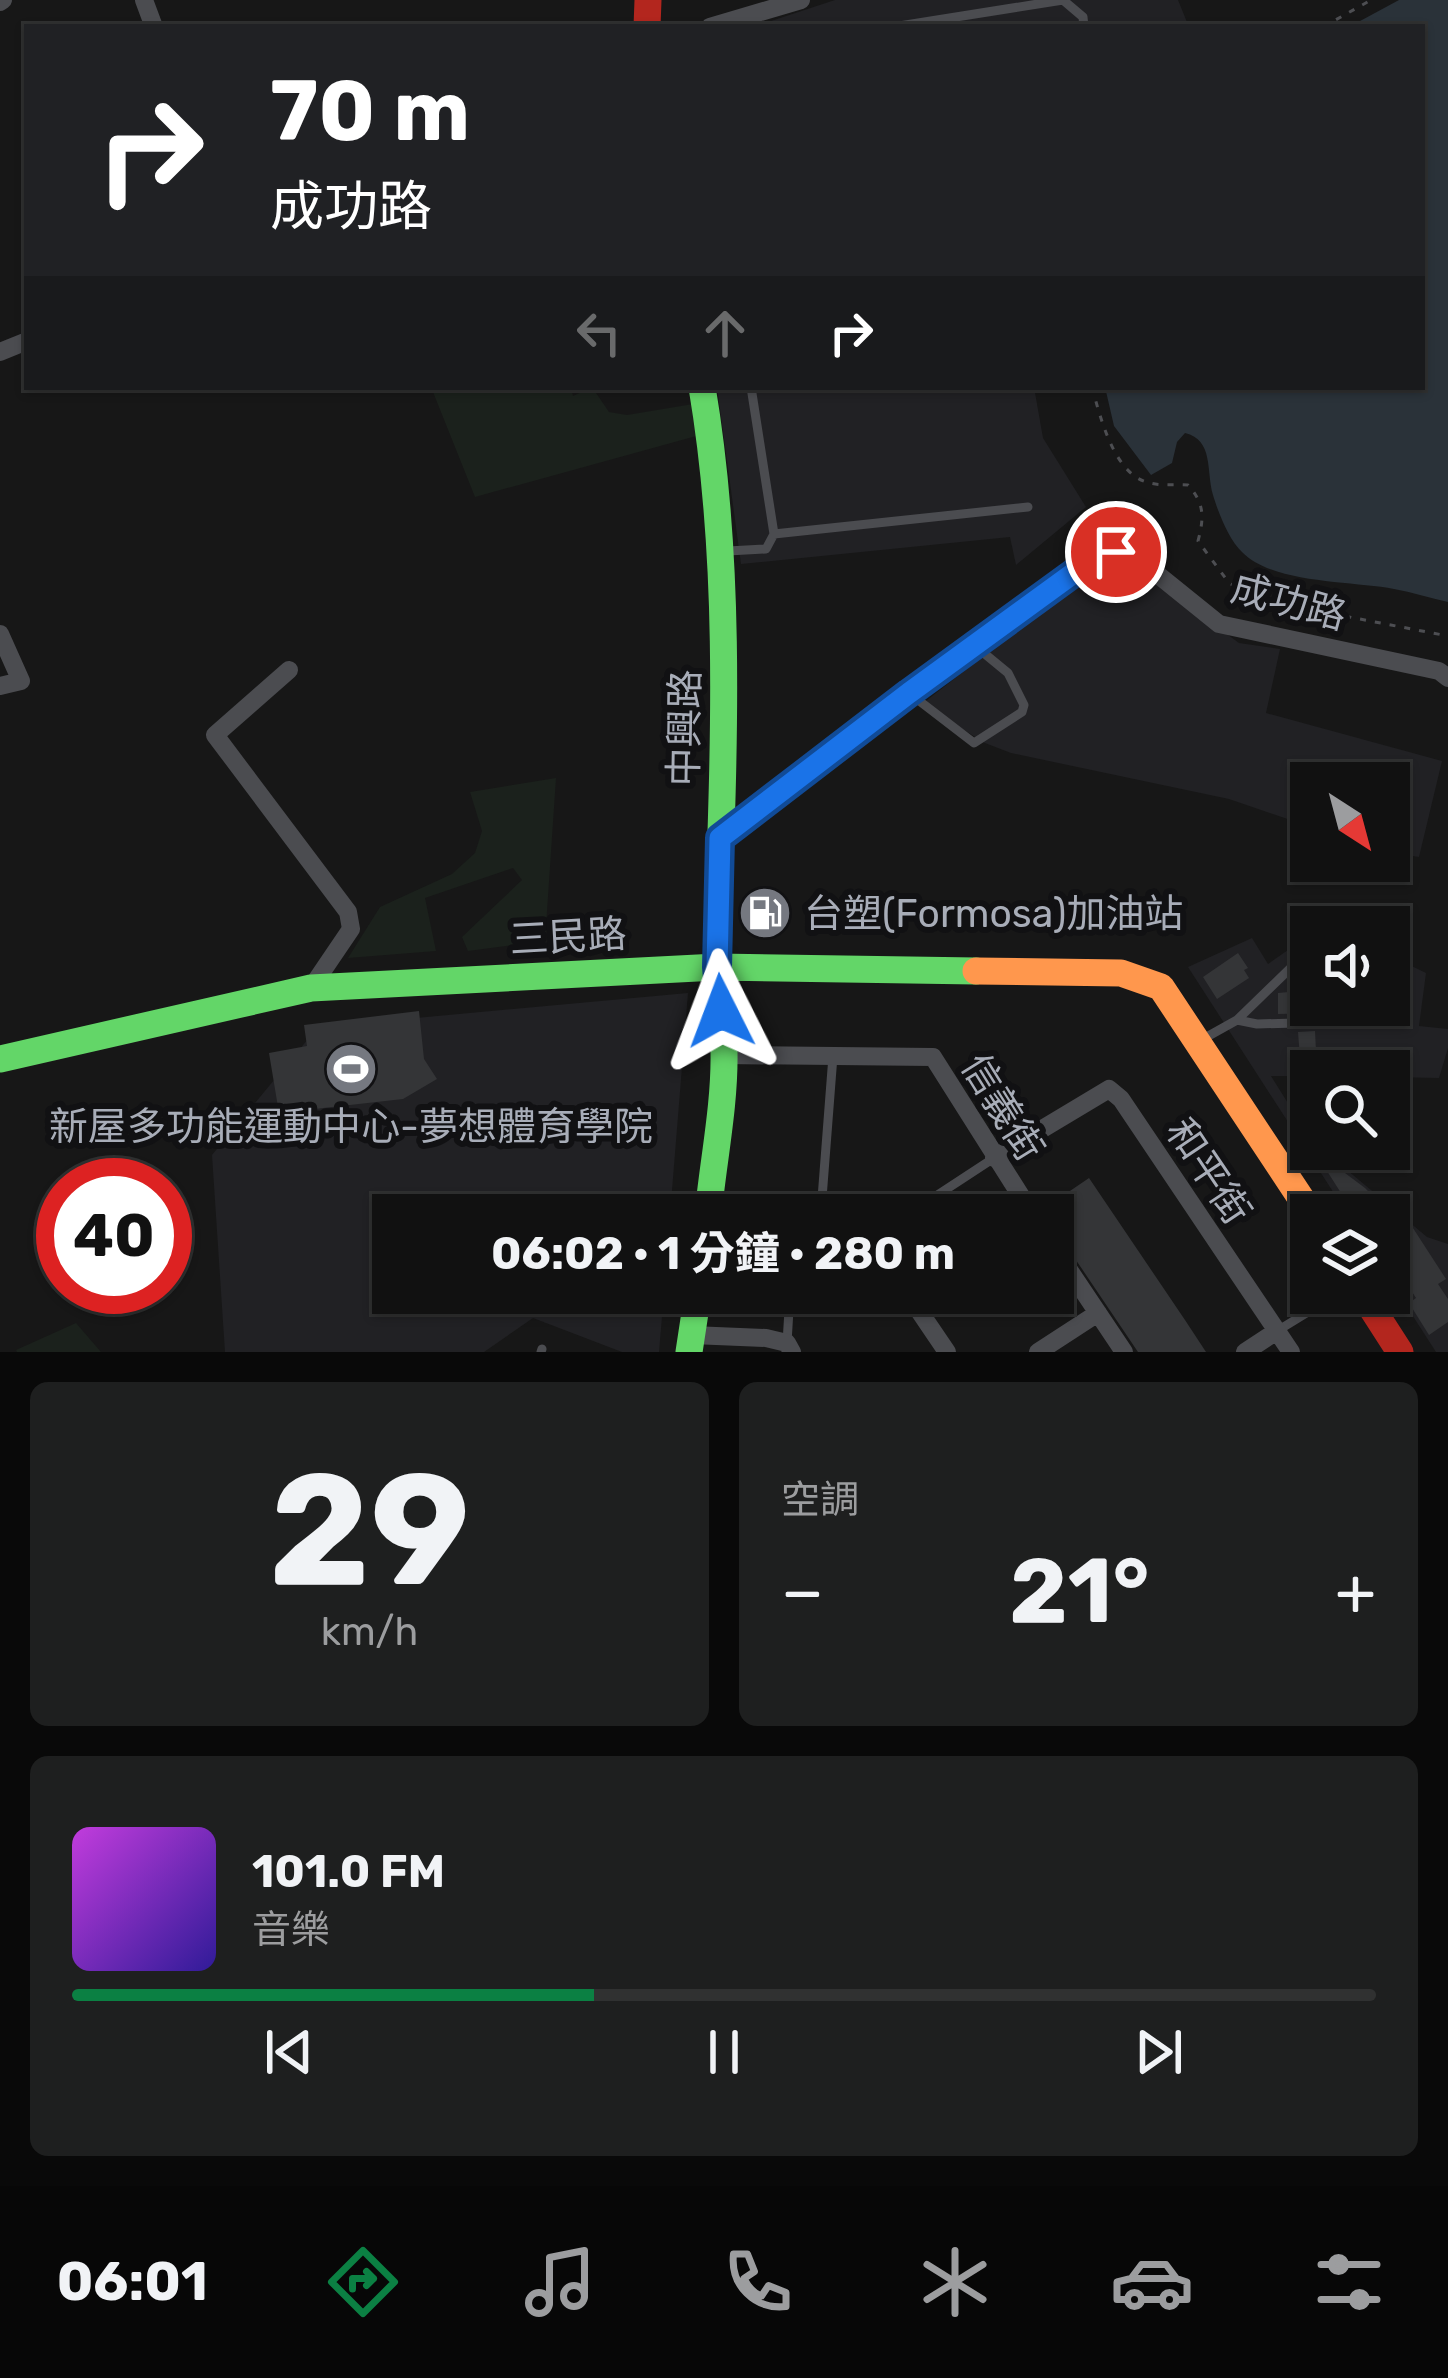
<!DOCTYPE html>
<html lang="zh-TW">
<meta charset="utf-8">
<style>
body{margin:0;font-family:Rubik,"Noto Sans TC",sans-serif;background:#1e1f1f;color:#f1f3f6;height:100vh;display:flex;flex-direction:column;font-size:45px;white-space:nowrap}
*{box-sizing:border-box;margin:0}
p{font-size:39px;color:#9c9d9f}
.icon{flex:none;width:66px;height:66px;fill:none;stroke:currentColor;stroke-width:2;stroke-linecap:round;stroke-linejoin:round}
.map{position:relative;height:1352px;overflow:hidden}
.panel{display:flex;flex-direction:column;gap:30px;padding:30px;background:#090909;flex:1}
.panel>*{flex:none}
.hud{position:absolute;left:24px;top:24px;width:1401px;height:366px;border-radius:0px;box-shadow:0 3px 9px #0004,0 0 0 3px #303131;background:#202124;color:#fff;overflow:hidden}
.needle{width:78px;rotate:144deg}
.fabs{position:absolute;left:1290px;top:762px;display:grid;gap:24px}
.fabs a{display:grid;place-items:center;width:120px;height:120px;border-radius:0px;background:#111;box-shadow:0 3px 9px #0004,0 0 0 3px #303131;font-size:60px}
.speed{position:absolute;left:36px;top:1158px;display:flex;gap:24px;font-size:60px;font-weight:700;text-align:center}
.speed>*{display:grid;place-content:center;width:156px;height:156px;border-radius:50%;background:#111;box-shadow:0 3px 9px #0004,0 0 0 3px #303131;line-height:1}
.speed .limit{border:18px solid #d22;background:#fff;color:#111}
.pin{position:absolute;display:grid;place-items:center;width:102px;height:102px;color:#fff;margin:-51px;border:6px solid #fff;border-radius:50%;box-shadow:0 3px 12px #0007}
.me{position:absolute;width:132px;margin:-66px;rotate:357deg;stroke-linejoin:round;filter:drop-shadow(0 0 9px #0008)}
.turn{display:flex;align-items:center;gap:42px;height:252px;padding:0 48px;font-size:54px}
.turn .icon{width:156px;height:156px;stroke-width:2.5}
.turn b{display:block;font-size:84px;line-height:102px}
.lanes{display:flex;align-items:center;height:114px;padding:0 48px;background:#0003;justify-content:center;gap:60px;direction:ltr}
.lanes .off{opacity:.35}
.big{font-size:90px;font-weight:700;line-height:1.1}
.panel .card{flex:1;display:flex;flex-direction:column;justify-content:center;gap:18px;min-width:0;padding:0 42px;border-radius:18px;background:#1e1f1f}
.panel .dial{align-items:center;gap:0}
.dial b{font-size:156px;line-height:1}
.song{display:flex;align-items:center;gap:36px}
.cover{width:144px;height:144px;border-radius:18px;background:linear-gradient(135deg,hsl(290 70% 55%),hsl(250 70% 35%))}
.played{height:12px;border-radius:6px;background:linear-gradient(90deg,#0b8043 40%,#303131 40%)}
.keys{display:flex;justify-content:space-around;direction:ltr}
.heat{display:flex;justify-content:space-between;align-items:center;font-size:66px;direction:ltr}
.panel .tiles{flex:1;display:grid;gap:30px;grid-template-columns:1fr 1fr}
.card:last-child{grid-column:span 2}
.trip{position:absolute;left:372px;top:1194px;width:702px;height:120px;border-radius:0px;background:#111;box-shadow:0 3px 9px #0004,0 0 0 3px #303131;font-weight:700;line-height:120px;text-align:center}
.dock{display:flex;height:192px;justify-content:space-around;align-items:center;background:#070707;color:#9c9d9f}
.dock .icon{width:84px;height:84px}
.dock .current{color:#0b8043}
.dock b{font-size:54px;color:#f1f3f6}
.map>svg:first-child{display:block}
</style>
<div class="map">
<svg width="1448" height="1352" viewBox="0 0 1448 1352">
<rect width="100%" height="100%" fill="#171717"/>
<!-- built -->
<path fill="#212124" d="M835,0H1178L1189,27H753Z
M717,387H1034L1043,438L1086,507L1016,565L1010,537L741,564Z
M1123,558L1239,643L1280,649L1266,713L1442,761L1419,857L1389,852V783H1311V827L1229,799L1011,753L985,743L922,704L1086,576L1108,560Z
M1311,934V1005H1389V955L1426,973L1419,1026L1448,1029V1048L1439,1078L1389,1077V1071H1311V1076H1271L1311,1140V1149H1322L1427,1237L1448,1244V1352H1436L1389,1279V1215H1348L1188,967L1252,938L1268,964Z
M688,993L670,1215H393V1293H664L659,1352H622L533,1318L484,1352H225L212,1155L318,1027Z"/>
<!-- green -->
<path fill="#1b211c" d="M431,387H571L573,396L592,387L609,412L627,415L693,404L700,435L475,497Z
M556,778L545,941L468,951L462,937L522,880L513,868L425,898L436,951L348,958L380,907L452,874L475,853L482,831L470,792Z
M76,1323L101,1352H17L16,1350Z"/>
<!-- water -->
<path fill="#2a3239" d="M1399,0H1448V602C1430,598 1412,592 1394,589C1352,581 1273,584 1242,552C1229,540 1218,512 1213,495C1206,471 1214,440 1185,433L1177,442L1172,463L1151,475L1114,426L1105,387H1422V27H1349Z"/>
<!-- building -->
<path fill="#343537" d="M1238,953L1248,968L1244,970L1249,978L1217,999L1203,977Z
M1311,990V1005H1363V1012L1278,1014V993Z
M419,1011L424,1059L437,1079L403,1099L279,1113L269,1053L307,1046L304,1025Z
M1315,1031L1317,1071H1301L1298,1032Z
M1313,1149L1365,1188L1405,1229L1411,1225L1446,1279L1438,1284L1448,1299V1322L1429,1335L1409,1303L1416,1298L1399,1271L1389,1277V1215H1355Z
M1089,1178L1185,1320L1206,1352H1138L1053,1226V1215H1046L1045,1208Z"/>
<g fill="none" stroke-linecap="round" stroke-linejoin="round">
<!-- path -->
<path stroke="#4d4e52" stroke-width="3" stroke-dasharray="6 9" stroke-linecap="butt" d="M1323,27L1371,0
M1092,387C1100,416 1114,476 1150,483C1161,486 1176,484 1188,485C1205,504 1204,518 1198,541L1229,583L1261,600L1448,636"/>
<!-- lane -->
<path stroke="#4b4c50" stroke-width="9" d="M893,27L1063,0L1083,17L1084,27
M774,534L1028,507
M728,551L766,549L774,534L751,387
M909,693L974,743L1022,712L1024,705L1008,673L974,645
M1237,1020L1257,1024L1399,1020
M1203,1039L1237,1020L1304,955
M821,1211L833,1056
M907,1215L994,1158
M1277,1331L1339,1293
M787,1343L790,1293
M541,1352L542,1349"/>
<!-- street -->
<path stroke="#4b4c50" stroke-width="18" d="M144,0L154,27
M0,2L3,0
M710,27L801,0
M0,352L27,341
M0,634L21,681L0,686
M289,670L215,735L348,912L351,929L311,988
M720,838L909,693L1097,557L1116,552L1136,557L1219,624L1439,671L1448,678
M724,1055L933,1057L1033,1215
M994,1158L1109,1089L1121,1099L1291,1352
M708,1210L852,1215
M1053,1246L1124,1352
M907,1293L947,1352
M692,1335L766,1338L787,1343L792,1352
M1038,1352L1098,1313
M1245,1352L1277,1331"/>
<!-- fast -->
<path stroke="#63d668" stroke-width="27" d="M702,387C732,565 724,744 718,924C717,967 723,1009 724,1052C725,1105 713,1162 708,1215
M0,1059L311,988L717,967L976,971
M689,1352L698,1293"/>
<!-- slow -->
<path stroke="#ff974d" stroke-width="27" d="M976,971L1121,973L1161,987L1312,1215"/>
<!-- jam -->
<path stroke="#b3261e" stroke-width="27" d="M647,27L648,0
M1362,1293L1400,1352"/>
</g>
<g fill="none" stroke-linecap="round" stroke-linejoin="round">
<!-- route casing -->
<g stroke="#114b97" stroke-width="30">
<path id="route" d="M721,1011L717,967L720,838L909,693L1097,556L1116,552"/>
</g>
<!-- route -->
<use href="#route" stroke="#1a73e8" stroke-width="21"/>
</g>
<!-- icons -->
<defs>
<g id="fuel-disc" transform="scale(2.7)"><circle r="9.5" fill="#757880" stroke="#111113"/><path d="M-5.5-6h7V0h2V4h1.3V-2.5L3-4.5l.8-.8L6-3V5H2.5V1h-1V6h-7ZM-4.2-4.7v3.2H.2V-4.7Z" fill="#fff"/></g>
<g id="stadium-disc" transform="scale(2.7)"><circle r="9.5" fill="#757880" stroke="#111113"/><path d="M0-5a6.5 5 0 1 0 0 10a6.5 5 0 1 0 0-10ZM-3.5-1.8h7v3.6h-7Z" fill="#fff"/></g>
</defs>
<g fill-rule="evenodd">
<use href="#fuel-disc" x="765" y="913"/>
<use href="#stadium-disc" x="351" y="1069"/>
</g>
<g text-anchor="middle" stroke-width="12" stroke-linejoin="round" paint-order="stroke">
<!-- street labels -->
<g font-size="39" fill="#a8adb8" stroke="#111113">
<text transform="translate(1289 601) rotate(15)" y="14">成功路</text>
<text transform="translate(684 728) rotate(-89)" y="14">中興路</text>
<text transform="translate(568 936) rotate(-3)" y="14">三民路</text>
<text transform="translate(1003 1107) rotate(58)" y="14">信義街</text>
<text transform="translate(1209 1171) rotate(56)" y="14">和平街</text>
</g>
<!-- poi labels -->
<g font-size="39" fill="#a8adb8" stroke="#111113" text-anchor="start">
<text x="804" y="927">台塑(Formosa)加油站</text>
<text x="351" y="1140" text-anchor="middle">新屋多功能運動中心-夢想體育學院</text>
</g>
</g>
</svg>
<div class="fabs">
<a><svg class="needle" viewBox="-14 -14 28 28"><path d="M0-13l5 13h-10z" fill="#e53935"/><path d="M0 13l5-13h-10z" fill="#9c9d9f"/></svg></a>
<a><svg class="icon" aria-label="sound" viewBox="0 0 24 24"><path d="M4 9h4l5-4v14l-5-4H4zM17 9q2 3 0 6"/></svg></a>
<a><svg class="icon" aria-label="search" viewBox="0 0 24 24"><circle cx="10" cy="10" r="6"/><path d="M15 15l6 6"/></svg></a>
<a><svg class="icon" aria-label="layers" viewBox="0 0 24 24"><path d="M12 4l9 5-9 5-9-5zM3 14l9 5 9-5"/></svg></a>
</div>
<div class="speed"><div class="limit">40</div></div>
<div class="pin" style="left:1116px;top:552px;background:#d93025"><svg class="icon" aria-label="arrive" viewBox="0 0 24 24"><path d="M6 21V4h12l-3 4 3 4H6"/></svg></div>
<svg class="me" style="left:721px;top:1011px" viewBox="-20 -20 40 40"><path d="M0-17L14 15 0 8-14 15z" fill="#1a73e8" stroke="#fff" stroke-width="4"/></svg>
<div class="trip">06:02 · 1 分鐘 · 280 m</div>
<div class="hud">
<div class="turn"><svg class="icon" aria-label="right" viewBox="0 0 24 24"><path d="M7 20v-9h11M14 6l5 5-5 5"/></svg><div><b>70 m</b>成功路</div></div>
<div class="lanes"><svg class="icon off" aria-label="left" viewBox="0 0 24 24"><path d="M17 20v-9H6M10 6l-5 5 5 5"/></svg><svg class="icon off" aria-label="ahead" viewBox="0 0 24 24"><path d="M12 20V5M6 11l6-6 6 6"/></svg><svg class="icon" aria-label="right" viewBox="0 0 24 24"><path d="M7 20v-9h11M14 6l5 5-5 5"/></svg></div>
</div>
</div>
<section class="panel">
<div class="tiles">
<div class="card dial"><b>29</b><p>km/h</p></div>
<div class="card"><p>空調</p>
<div class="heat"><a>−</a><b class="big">21°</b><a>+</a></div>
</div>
<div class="card">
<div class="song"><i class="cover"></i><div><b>101.0 FM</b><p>音樂</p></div></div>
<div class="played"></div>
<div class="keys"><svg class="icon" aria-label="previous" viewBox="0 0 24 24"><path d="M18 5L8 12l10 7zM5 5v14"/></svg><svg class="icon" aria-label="pause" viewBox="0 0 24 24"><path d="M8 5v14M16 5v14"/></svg><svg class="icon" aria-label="next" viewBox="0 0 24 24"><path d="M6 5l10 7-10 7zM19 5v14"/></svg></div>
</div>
</div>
</section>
<nav class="dock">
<b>06:01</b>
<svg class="icon current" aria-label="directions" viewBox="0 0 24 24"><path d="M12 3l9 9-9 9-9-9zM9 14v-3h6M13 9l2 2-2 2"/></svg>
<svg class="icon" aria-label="music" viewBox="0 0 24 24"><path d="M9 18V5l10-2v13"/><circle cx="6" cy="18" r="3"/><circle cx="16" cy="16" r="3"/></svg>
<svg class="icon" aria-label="phone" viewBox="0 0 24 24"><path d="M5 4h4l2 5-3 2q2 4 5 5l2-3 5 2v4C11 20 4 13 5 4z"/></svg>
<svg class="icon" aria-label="climate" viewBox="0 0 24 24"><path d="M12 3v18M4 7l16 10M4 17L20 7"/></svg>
<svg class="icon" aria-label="car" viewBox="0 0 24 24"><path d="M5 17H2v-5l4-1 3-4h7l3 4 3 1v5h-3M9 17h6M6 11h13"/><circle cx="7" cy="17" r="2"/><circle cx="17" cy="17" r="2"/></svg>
<svg class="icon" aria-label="filters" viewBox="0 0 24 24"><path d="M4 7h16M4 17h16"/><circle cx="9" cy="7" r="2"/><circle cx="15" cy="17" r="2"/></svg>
</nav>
